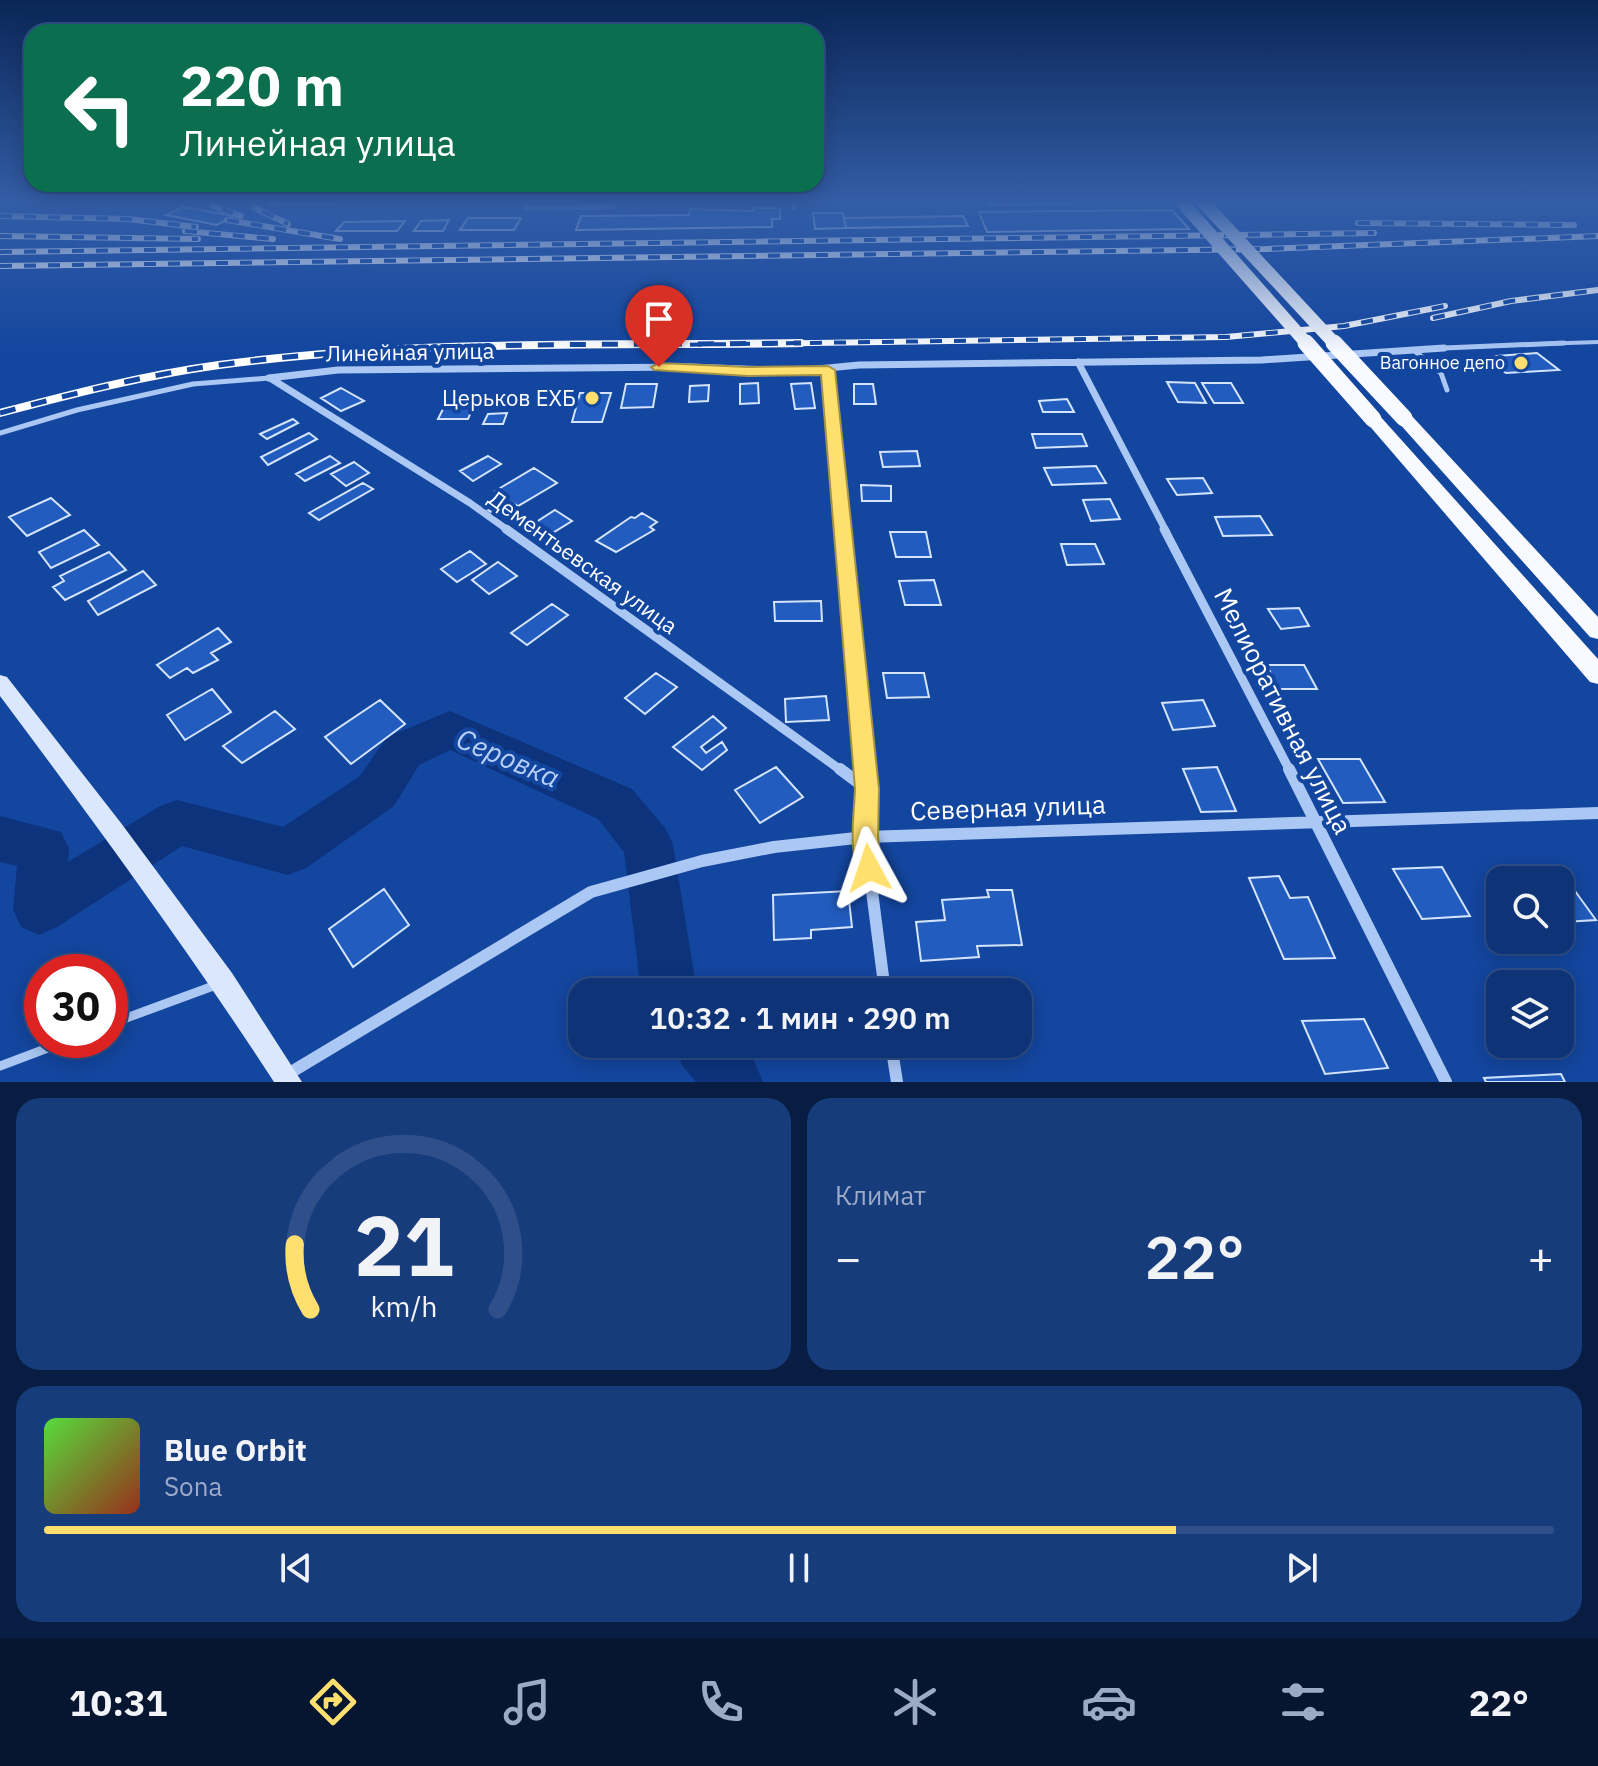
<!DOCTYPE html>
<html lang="ru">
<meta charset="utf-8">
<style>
body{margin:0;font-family:"IBM Plex Sans",sans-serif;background:#173c7c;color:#f1f3f6;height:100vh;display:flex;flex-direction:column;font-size:30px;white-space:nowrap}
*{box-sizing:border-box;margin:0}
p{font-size:26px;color:#9baac6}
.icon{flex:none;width:44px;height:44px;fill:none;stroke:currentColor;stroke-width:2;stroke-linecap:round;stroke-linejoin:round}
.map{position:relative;height:1082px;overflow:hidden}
.details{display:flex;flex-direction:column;gap:16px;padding:16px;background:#081d41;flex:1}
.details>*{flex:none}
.top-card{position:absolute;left:24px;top:24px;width:800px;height:168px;border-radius:24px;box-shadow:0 4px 20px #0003,0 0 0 2px #2e4f89;background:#0b6e4f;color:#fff;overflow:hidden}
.buttons{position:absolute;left:1486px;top:866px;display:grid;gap:16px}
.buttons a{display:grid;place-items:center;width:88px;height:88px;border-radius:16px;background:#0e3477;box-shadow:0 4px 20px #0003,0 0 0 2px #2e4f89;font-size:40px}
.speed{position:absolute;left:24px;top:954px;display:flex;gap:16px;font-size:40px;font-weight:700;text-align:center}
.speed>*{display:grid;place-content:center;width:104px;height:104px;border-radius:50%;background:#0e3477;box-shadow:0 4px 20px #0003,0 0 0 2px #2e4f89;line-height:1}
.speed .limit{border:12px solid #d22;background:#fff;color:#111}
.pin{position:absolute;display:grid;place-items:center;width:68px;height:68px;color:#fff;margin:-82px -34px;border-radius:50% 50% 50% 0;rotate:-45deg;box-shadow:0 0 8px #0007}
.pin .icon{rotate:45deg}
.me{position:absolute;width:88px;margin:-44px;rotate:355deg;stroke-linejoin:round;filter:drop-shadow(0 0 6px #0008)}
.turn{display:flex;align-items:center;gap:28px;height:168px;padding:0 24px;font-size:36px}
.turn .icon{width:104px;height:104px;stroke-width:2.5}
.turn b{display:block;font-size:56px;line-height:68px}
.big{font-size:60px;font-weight:600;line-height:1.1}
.details .tile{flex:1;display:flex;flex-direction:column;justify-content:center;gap:12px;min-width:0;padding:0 28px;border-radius:24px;background:#173c7c}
.details .dial{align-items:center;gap:0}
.dial svg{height:208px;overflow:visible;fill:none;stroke:#2e4f89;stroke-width:7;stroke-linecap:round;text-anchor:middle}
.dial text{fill:#f1f3f6;stroke:none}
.song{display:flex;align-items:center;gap:24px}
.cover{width:96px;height:96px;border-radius:12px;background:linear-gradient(135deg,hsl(110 70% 55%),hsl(10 70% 35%))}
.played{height:8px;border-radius:4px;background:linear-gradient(90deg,#ffe06e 75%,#2e4f89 75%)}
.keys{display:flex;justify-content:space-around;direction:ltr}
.heat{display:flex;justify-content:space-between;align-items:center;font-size:44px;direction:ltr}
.details .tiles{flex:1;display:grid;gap:16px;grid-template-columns:1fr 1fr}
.tile:last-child{grid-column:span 2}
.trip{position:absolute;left:568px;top:978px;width:464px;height:80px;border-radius:24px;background:#0e3477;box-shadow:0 4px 20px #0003,0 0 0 2px #2e4f89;font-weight:600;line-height:80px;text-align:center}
.tabs{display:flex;height:128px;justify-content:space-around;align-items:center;background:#061530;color:#9baac6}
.tabs .icon{width:56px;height:56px}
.tabs .active{color:#ffe06e}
.tabs b{font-size:36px;color:#f1f3f6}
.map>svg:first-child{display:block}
</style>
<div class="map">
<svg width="1598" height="1082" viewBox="0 0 1598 1082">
<rect width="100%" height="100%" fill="#13469f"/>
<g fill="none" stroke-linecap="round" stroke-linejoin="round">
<!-- river -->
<path fill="#0c337c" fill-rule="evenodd" d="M450,711L632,789L665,828L673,844L697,992H641L624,852L598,819L450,750L419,765L394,806L306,868L288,875L182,846L57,927L39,935L21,927L13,909L17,866L0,862V816L61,832L69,848L68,862L160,806L177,800L283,827L360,776L387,737Z
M674,1044H740L754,1061L763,1082H696L682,1065Z"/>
</g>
<!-- building -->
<path fill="#215cbe" stroke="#d4e4fe" stroke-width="2" d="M987,201H1067L1069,204L989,205Z
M183,207L234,216L217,225L166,215Z
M753,208H780V219H772V227L576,230L581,216L689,215L690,209L753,211Z
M1172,210L1189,229L987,232L979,212Z
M813,213H843L846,228L815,229Z
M963,216L968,226L846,228L844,218Z
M468,218H521L514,230H460Z
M449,220L443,231H414L421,221Z
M405,221L397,231H336L344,222Z
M1537,353L1559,370L1506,373L1483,357Z
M1167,382L1195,383L1206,403L1178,402Z
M758,383L759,403L740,404V384Z
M811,383L815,408L795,409L791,384Z
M1202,383H1231L1243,403H1214Z
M626,384H657L653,407L621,408Z
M854,384H873L876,404H854Z
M709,385L708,401L689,402L690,386Z
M341,388L364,401L341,411L321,398Z
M580,393H611L602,422H572Z
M1067,399L1074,412H1043L1039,401Z
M445,405H474L468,419H438Z
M507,413L503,424H483L488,414Z
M293,419L298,423L267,439L260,434Z
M309,433L317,439L268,465L261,457Z
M1032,434H1082L1087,446L1036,448Z
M917,451L920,466L883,467L880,452Z
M330,456L340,463L305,481L296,474Z
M488,456L501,464L473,481L460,471Z
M354,462L369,473L346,486L331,474Z
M1096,466L1106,483L1052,485L1044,468Z
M534,468L557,483L518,506L511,502L491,512L482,506L500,495L495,491Z
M1203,478L1212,493L1177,495L1167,479Z
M363,483L373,489L319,520L309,513Z
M861,485L891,486V501H862Z
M51,498L70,515L27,536L9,517Z
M1110,499L1120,519L1091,521L1083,500Z
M555,510L572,521L546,537L530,526Z
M642,513L657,522L650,527L654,530L616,552L596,541L631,517L635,518Z
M1260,516L1272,535L1223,536L1215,517Z
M84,530L99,545L51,568L39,552Z
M890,532H926L931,557H896Z
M1061,544H1095L1104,564L1067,565Z
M470,551L486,564L457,582L441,569Z
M109,552L126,570L65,600L53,587L64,581L60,576Z
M498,562L517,576L489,594L472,580Z
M143,571L156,585L98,615L88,601Z
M934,580L941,605H905L899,581Z
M821,601L822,621H775L774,602Z
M552,604L568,615L527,645L511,633Z
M1299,608L1309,626L1281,629L1268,609Z
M218,628L231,642L211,653L218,660L193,673L187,668L170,678L157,665Z
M1267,665H1304L1317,689H1278Z
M656,673L677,687L645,714L625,698Z
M883,673H924L929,697L887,698Z
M212,689L231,712L185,740L167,715Z
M826,696L829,720L786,722L785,699Z
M380,700L405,724L351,764L325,737Z
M1203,700L1215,726L1173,730L1162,703Z
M275,711L295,729L242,763L223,746Z
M713,716L726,728L701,747L706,753L722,742L727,750L702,770L673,747Z
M1318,759H1360L1385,802L1343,803Z
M776,767L803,797L760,823L735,790Z
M1217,767L1236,811L1201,812L1183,769Z
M1442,867L1470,916L1422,919L1393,869Z
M1562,873L1596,920L1564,922L1560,916V880H1535L1531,875Z
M1279,876L1290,898L1308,897L1335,958L1284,959L1249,878Z
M384,889L409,925L353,967L329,929Z
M987,890H1012L1022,945L977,946L979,957L921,961L916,922L945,920L942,900L989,897Z
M848,891L852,927L811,930V938L774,940L773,895Z
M854,981L855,992H797L796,982Z
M1364,1019L1388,1068L1325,1074L1302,1021Z
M1561,1074L1565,1082H1486L1484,1078Z"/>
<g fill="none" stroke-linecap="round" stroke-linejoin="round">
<!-- service-far2 -->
<path stroke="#abc7f4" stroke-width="4" d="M793,201L794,208
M269,204L383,201
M1513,345L1598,342"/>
<!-- service-far1 -->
<path stroke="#abc7f4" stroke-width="5" d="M1444,348L1564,343
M1416,352L1441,373L1447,390
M0,433L77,410L193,384L269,378"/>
<!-- service -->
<path stroke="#abc7f4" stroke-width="9" d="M110,1024L216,985
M0,1066L69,1040"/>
<!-- minor-far3 -->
<path stroke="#abc7f4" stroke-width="5" d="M527,201L525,208L613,207L615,201"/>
<!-- minor-far2 -->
<path stroke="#abc7f4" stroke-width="7" d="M1078,362L1166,531
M828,370L843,531
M269,378L338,370L690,367L796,371L859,365L1262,360L1444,348
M270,378L470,503L509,531"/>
<!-- minor-far1 -->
<path stroke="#abc7f4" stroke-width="9" d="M506,529L842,771
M843,529L865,771
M1164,529L1290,771"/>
<!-- minor -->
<path stroke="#abc7f4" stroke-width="12" d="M840,769L867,789
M865,769V837L885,992
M1289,769L1446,1082
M891,1044L897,1082
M288,1074L591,892L702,861L774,847L865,837L1598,813"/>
<!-- secondary -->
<path fill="#dbe7fd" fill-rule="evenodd" d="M0,675L7,677L121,823L232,973L302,1082H274C188,950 95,823 0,696Z"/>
<!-- primary -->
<path fill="#f8faff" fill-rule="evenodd" d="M1404,413L1410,414L1598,617V639L1590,637L1398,422L1395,418Z
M1373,414L1379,415L1598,659V684L1590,682L1367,423L1364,419L1367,415Z"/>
<!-- rail-far1 casing -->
<g stroke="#fff" stroke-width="6">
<path id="rail-far1" d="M199,201L241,216
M241,201L288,224
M0,216L128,219L196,227
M227,220L340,239
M1358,223L1574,225
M185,231L273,239
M0,236L198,239
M0,252L1374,233
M0,266L1266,249L1598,236
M1433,318L1511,301L1598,290
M666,345L1226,337L1344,326L1445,306"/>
</g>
<!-- rail casing -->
<g stroke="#fff" stroke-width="8">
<path id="rail" d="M0,413C72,394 145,375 219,365C411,339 608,346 801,343"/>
</g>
<!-- rail-far1 -->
<use href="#rail-far1" stroke="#13469f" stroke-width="4" stroke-dasharray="12" stroke-linecap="butt"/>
<!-- rail -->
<use href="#rail" stroke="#13469f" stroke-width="5" stroke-dasharray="16" stroke-linecap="butt"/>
<!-- primary-bridge-far1 -->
<path stroke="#f8faff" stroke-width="13" d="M1181,201L1308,345
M1202,201L1336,345"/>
<!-- primary-bridge -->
<path stroke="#f8faff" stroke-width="17" d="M1306,343L1373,419
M1334,343L1404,418"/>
</g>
<!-- sky -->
<linearGradient id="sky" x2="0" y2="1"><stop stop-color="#0a2657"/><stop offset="0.57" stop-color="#335da6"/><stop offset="1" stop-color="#335da6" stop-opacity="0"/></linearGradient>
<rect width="1598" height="353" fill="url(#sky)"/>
<!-- route -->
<path fill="#ffe06e" stroke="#a69248" stroke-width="2" d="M659,363L748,367L828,366L835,370L879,789L878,837L882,868L878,876L869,880L860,876C848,850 854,817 855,789L821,375L748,376L654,370L651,367Z"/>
<!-- markers -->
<g fill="#ffe06e" stroke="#13469f" stroke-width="3">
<circle cx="1521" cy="363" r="8"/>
<circle cx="592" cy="398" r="8"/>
</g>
<g text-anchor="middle" stroke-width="8" stroke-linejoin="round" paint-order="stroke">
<!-- far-poi labels -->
<g font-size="18" fill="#fff" stroke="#13469f" text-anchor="end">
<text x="1505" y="369">Вагонное депо</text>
</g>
<!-- street labels -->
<g font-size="22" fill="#fff" stroke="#13469f">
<text transform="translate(410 352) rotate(-1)" y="8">Линейная улица</text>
<text transform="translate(583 562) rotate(36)" y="8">Дементьевская улица</text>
</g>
<!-- poi labels -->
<g font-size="22" fill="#fff" stroke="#13469f" text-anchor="end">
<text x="576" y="406">Церьков ЕХБ</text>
</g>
<!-- near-street labels -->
<g font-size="26" fill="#fff" stroke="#13469f">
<text transform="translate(1283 711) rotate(63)" y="9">Мелиоративная улица</text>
<text transform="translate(1008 808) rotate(-2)" y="9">Северная улица</text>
</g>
<!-- near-water labels -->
<g font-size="28" font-style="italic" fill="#b8d1fa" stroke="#13469f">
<text transform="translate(508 758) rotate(23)" y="10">Серовка</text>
</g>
</g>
</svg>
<div class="buttons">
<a><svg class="icon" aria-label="search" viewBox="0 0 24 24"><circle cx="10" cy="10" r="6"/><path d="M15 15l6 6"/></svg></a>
<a><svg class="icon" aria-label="layers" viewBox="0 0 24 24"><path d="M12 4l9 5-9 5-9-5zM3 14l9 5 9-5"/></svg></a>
</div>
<div class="speed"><div class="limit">30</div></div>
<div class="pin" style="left:659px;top:367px;background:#d93025"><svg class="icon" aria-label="arrive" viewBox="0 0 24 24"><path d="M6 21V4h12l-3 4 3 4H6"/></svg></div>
<svg class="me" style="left:869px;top:868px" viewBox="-20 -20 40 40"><path d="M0-17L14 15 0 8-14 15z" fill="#ffe06e" stroke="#fff" stroke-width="4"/></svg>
<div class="trip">10:32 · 1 мин · 290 m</div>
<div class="top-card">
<div class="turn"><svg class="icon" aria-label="left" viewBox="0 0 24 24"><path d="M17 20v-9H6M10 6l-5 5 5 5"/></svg><div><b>220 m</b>Линейная улица</div></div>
</div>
</div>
<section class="details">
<div class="tiles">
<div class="tile dial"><svg viewBox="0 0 100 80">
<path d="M14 69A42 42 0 1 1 86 69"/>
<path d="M14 69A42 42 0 0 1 8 44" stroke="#ffe06e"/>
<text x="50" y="56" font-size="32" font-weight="700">21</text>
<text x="50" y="72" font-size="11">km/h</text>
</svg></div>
<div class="tile"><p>Климат</p>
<div class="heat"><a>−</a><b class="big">22°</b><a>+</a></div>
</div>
<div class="tile">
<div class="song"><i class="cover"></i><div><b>Blue Orbit</b><p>Sona</p></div></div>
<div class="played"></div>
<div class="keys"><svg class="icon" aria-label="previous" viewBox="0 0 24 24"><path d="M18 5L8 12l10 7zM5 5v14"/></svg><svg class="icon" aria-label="pause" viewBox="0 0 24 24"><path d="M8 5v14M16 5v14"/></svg><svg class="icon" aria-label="next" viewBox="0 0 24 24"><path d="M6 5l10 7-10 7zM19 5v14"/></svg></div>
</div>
</div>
</section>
<nav class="tabs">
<b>10:31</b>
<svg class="icon active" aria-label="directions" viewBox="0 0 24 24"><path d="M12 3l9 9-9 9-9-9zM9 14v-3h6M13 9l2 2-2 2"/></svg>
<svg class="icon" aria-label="music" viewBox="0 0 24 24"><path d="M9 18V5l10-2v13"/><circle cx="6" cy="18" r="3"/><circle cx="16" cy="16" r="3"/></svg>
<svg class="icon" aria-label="phone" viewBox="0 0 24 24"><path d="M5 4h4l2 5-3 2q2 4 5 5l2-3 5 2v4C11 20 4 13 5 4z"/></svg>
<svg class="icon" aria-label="climate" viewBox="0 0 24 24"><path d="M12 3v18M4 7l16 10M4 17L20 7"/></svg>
<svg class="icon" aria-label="car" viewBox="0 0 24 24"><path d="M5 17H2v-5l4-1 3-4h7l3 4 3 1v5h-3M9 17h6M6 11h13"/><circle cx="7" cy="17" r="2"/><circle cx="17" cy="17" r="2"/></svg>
<svg class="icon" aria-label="filters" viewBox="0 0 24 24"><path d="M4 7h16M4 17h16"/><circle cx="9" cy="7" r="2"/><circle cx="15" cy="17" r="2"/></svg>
<b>22°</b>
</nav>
